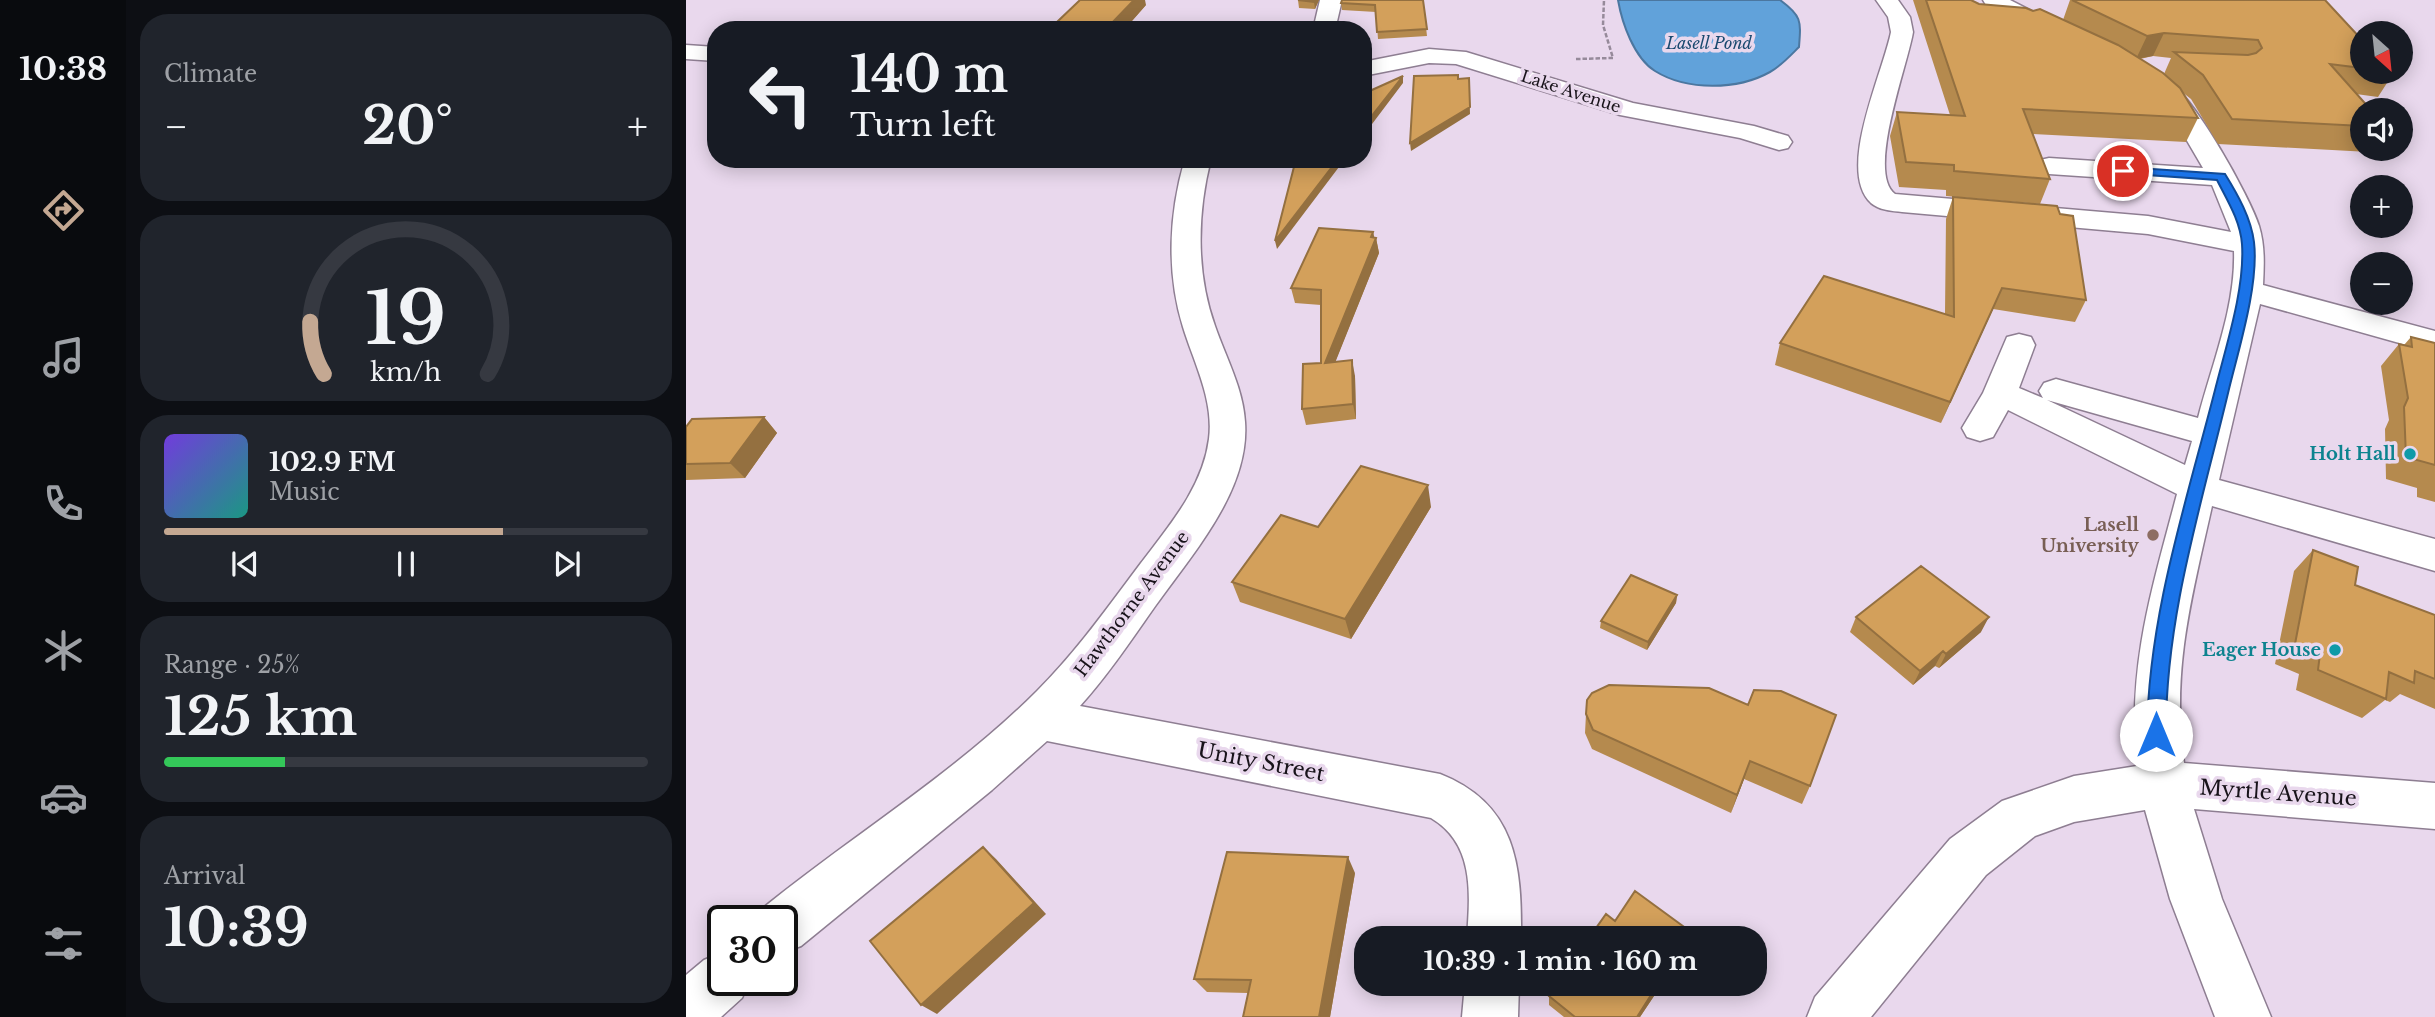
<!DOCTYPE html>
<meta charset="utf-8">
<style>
body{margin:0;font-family:"Libre Baskerville",serif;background:#20242c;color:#f1f3f6;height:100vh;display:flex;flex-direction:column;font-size:26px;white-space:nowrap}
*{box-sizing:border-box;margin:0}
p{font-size:23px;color:#9ea1a6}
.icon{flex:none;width:38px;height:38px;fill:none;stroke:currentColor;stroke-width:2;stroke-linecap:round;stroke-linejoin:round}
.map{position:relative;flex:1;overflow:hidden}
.sheet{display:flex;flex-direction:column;gap:14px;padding:14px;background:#0d0f14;width:560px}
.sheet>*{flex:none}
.hud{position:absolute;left:21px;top:21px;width:665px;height:147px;border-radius:28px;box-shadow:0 4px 18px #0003;background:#171b24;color:#f1f3f6;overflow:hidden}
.needle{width:46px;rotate:153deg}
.fabs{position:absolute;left:1664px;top:21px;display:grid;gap:14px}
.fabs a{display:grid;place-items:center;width:63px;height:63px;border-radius:50%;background:#171b24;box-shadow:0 4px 18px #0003;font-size:35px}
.speed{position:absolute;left:21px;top:905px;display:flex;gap:14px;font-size:35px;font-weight:700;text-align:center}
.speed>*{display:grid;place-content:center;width:91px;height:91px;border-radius:50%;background:#171b24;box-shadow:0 4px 18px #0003;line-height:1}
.speed .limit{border:4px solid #111;border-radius:10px;background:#fff;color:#111}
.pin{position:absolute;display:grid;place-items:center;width:60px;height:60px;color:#fff;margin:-30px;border:4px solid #fff;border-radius:50%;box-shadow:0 2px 7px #0007}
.me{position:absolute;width:77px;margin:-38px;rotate:0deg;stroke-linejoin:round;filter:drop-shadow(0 0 5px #0008)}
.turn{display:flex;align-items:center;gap:24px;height:147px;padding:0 28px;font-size:32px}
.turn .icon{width:91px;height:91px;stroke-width:2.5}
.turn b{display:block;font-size:49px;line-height:60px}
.big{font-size:52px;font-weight:700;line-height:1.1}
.sheet .tile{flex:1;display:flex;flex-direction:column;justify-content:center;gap:10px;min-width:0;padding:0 24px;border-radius:28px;background:#20242c}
.sheet .dial{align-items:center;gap:0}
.dial svg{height:182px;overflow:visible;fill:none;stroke:#363941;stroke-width:7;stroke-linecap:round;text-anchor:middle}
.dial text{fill:#f1f3f6;stroke:none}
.song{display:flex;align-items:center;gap:21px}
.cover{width:84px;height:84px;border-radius:10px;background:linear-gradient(135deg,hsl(260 70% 55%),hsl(170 70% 35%))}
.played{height:7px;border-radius:4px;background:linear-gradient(90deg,#c4a892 70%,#363941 70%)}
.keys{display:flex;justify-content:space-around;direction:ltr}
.heat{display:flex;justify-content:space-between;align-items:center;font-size:38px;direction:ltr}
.charge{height:10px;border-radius:5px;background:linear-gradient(90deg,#34c759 25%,#363941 0)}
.trip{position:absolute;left:668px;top:926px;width:413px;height:70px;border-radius:28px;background:#171b24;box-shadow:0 4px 18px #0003;font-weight:700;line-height:70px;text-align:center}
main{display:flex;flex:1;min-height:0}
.tabs{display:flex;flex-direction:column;width:126px;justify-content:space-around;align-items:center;background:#090b0e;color:#9ea1a6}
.tabs .icon{width:49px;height:49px}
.tabs .on{color:#c4a892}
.tabs b{font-size:32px;color:#f1f3f6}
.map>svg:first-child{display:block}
</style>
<main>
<nav class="tabs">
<b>10:38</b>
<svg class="icon on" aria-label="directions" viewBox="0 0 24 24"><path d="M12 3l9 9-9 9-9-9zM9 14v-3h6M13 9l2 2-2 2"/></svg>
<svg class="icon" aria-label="music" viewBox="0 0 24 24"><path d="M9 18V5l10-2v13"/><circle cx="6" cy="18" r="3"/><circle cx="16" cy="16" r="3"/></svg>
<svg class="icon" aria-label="phone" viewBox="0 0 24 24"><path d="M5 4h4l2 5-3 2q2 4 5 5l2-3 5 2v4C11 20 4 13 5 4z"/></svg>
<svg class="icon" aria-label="climate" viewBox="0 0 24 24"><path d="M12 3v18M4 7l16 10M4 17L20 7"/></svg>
<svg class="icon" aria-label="car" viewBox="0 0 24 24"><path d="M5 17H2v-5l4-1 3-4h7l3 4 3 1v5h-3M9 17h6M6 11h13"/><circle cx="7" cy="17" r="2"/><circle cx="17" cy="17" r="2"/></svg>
<svg class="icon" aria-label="filters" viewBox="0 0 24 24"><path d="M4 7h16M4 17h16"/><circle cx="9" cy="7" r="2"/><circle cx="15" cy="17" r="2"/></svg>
</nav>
<section class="sheet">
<div class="tile"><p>Climate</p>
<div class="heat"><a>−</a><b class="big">20°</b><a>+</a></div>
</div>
<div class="tile dial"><svg viewBox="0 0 100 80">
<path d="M14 69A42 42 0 1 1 86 69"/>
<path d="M14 69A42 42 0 0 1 8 46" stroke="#c4a892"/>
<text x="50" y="56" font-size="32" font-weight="700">19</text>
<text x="50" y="72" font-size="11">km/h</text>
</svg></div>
<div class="tile">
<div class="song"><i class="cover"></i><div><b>102.9 FM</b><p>Music</p></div></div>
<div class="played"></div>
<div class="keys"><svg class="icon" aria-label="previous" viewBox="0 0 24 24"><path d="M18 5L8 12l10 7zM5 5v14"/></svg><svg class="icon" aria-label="pause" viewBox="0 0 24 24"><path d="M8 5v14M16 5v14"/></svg><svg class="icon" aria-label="next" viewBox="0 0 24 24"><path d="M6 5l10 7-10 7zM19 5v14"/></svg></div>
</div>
<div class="tile"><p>Range · 25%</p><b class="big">125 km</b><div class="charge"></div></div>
<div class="tile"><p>Arrival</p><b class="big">10:39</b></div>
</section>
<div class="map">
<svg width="1749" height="1017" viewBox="0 0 1749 1017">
<rect width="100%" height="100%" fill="#e9d8ed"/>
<!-- water -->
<path fill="#61a2da" stroke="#4b77a0" stroke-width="2" d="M932,0H1094C1116,16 1115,21 1113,47C1104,56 1095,66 1084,72C1052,90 1001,91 969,71C948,58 936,23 932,0Z"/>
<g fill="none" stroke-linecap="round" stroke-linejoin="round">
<!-- minor casing -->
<g stroke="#8e7e92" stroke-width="3">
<path id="minor" d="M634,0H656L649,30H627Z
M1190,0H1212L1224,17L1227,32C1222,64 1180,173 1209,194L1462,216L1545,232L1526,185L1363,174L1354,172L1350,166L1354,160L1363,158L1517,168L1486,115L1462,87L1465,82C1471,81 1476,79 1481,82C1506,92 1565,199 1573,226C1579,246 1578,265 1577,285L1749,331V353L1574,304L1533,480L1749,539V571L1526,506C1506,596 1485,670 1498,763L1749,783V829L1508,809L1536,899L1585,1017H1529L1484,899L1459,810L1388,822L1349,836L1300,875L1185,1017H1121L1129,997L1264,839L1316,801L1388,776L1451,766C1441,666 1466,589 1491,494L1322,410L1307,437L1294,441L1281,437L1276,428L1297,393L1321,337L1333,334L1345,337L1349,345L1333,388L1357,398L1353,391L1358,383L1370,379L1512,418C1526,364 1550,306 1548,251L1462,234L1216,212C1206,211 1193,210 1185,203C1150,170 1197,73 1205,32L1202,17ZM1361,400L1506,441L1499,465Z
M1297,0H1324L1373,25L1376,30L1373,35H1357L1300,5Z
M0,45L30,47V61L0,59Z
M743,49L780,52L947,103L1068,126L1102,136L1106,142L1102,148L1093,150L1054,138L934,115L770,64L743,63L677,76V62Z
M499,159H525C511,214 510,273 529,326C540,358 557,388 559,422C564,490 507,553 470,605C446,639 422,675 394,706L754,774C830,804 836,865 835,938H781C784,894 789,844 745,818L361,741L306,790L115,946L96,953V920H72L77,908C167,835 269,773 351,691C390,652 422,607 455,563C483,526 517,487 523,439C528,400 508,363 497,327C480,272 483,213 499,159Z
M37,952V980H64L56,998L35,1017H0V975L18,960Z
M779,984H833L832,1017H776Z"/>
</g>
<!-- path -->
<path stroke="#968a9a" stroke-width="2.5" stroke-dasharray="4.5 2" stroke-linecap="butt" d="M890,59L927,58L917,25L918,0"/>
<!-- minor -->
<use href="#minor" fill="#fff" fill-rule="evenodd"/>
</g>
<!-- wall -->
<path fill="#b58a4e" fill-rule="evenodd" d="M612,0H633L629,9L613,8Z
M737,0L741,36L692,39L690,12L656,10L655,3Z
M1227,0H1285L1293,4L1347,11L1377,20L1384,0H1639L1676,40V72H1708L1692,97L1670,94L1676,110V149H1686L1683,152L1532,144L1505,99L1496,92L1512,118L1500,142L1347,134L1364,179L1354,204L1260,196V190L1213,187L1204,136L1211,112L1264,115ZM1467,56L1485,58L1478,74L1454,59Z
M460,5L438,30H372L370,23Z
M1267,197L1400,300L1389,322L1307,309L1255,423L1089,365L1094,343L1259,314L1260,219Z
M687,232L688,237L690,238L693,253L649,362L669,376L670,419L620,425L616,409L635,363V305L609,303L605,288Z
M1725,337L1749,343V502L1731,497V488L1700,479L1699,429L1703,420L1695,366L1713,344L1718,345Z
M78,417L91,433L59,478L0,480V427Z
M745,507L665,639L554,602L546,582L632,527Z
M1627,550L1669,585L1749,615V709L1714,694L1704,702L1699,700L1676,718L1610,690L1613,674L1589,664L1608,571Z
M991,595L990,603L961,650L914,628L915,621Z
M1170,617L1295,632L1253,668L1249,666L1227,685L1164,632Z
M906,693L1124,786L1116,804L1058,779L1045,813L906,749L899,733L900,714Z
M669,873L644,1017H557L562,993L521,992L508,979Z
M861,984H976L954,1017H878L863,1005V996L867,989Z"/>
<!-- shaded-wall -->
<path fill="#947040" d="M448,0H459L460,5L438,30H425L423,26Z
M629,0H633L629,9L628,2Z
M1478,33L1467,56L1450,59L1461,36Z
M717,76V83L677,136V127Z
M783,78L784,114L725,151L724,143Z
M652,159H659L591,249L589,241Z
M687,232L689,241L690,238L693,253L643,378L639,363Z
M1316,288L1307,309L1255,423L1264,402Z
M666,360L669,376L670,419L667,404Z
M78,417L91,433L59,478L44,463Z
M742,485L745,507L665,639L659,619Z
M991,595L990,603L961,650L962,642Z
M1303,617L1295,632L1253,668L1260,654Z
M1257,651L1249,666L1227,685L1234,671Z
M1064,761L1058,779L1045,813L1051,795Z
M297,847L310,859L360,914L251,1014L235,1005Z
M662,857L669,873L644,1017H633Z
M972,984H976L954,1017H951Z"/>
<!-- building -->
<path fill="#d3a05b" stroke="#947040" stroke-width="2" d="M394,0H448L423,26L370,23Z
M612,0H629L628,2Z
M656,0H737L741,29L691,32L689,5L655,3Z
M1240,0H1285L1293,4L1340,8L1347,11L1354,9L1432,45L1477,73L1494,88L1512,118L1337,109L1364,179L1268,171V165L1220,162L1211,112L1279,116Z
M1386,0H1639L1676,40V68L1644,64L1685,110H1676V126L1546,119L1517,75L1488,52L1562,55L1570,53L1576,48L1572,40L1478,33L1461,36Z
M772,75V79L783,78L784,107L724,143L728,76Z
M717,76L677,127V94Z
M610,159H652L589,241Z
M1267,197L1371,206L1374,214L1387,216L1400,300L1316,288L1264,402L1094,343L1138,276L1268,317Z
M633,228L687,232L685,237L690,238L639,363L666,360L667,404L616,409L617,364L635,363V290L605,288Z
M1725,337L1749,343V465L1720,457L1718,407L1722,398L1713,344L1726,347Z
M78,417L44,463L0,464V427L6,419Z
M675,466L742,485L659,619L546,582L595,515L632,527Z
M1627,550L1672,567L1669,585L1749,615V679L1729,671L1728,683L1703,672L1700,699L1632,670L1634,654L1609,644Z
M1235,566L1303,617L1260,654L1257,651L1234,671L1170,617Z
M945,575L991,595L962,642L915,621Z
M923,685L1023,688L1062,705L1068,690L1095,691L1150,715L1124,786L1064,761L1051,795L907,730L900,714L901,700L906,693Z
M297,847L348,903L235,1005L184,941Z
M541,852L662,857L633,1017H557L565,980L508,979Z
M949,891L1005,932L1001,938H903L920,914L929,921Z
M873,930L885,938H867Z
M871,984H972L951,1017H889L863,996Z"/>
<!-- route -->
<path fill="#1a73e8" stroke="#114b97" stroke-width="2" d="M1437,167L1539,174C1552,195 1565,218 1568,242C1573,284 1553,348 1543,389C1516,503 1479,617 1480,735L1477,741L1470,743L1464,741L1461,735C1462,617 1500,503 1529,390C1540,346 1559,289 1556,244C1554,220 1541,200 1531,180L1433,173V168Z"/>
<!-- markers -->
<g fill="#0f9aa8" stroke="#e9d8ed" stroke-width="2.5">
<circle cx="1724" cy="454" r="7"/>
<circle cx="1649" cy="650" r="7"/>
</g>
<circle fill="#8d6e63" stroke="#e9d8ed" stroke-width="2.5" cx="1467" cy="535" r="7"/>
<g text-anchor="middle" stroke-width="7" stroke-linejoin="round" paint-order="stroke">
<!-- far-water labels -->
<g font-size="16" font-style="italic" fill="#1a496f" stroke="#e9d8ed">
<text x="1023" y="49">Lasell Pond</text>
</g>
<!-- far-street labels -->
<g font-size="16" fill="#18131a" stroke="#e9d8ed">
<text transform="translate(885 91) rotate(18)" y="6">Lake Avenue</text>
</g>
<!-- culture labels -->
<g font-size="18" font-weight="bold" fill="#0d838f" stroke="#e9d8ed" text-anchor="end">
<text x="1710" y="460">Holt Hall</text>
<text x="1635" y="656">Eager House</text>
</g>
<!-- education labels -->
<g font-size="18" font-weight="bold" fill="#785e54" stroke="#e9d8ed" text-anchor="end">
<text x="1453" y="531">Lasell<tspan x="1453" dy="21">University</tspan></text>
</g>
<!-- street labels -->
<g font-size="18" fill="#18131a" stroke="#e9d8ed">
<text transform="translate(446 604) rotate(-53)" y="6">Hawthorne Avenue</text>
</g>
<!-- near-street labels -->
<g font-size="21" fill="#18131a" stroke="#e9d8ed">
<text transform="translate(575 762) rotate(11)" y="7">Unity Street</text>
<text transform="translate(1592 793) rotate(4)" y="7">Myrtle Avenue</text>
</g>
</g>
</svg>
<div class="fabs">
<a><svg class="needle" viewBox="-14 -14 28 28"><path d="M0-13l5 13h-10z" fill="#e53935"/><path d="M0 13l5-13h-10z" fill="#9ea1a6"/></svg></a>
<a><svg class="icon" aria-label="sound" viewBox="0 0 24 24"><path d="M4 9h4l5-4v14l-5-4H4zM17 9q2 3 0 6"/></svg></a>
<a>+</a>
<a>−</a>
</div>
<div class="speed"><div class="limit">30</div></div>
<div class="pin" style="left:1437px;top:171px;background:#d93025"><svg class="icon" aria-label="arrive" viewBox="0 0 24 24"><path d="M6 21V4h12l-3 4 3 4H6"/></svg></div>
<svg class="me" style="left:1470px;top:735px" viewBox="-20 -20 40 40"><circle r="19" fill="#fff"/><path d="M0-13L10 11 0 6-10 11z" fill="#1a73e8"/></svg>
<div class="trip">10:39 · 1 min · 160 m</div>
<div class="hud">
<div class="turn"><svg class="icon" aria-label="left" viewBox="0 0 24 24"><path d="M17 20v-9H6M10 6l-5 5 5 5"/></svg><div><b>140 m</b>Turn left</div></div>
</div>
</div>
</main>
